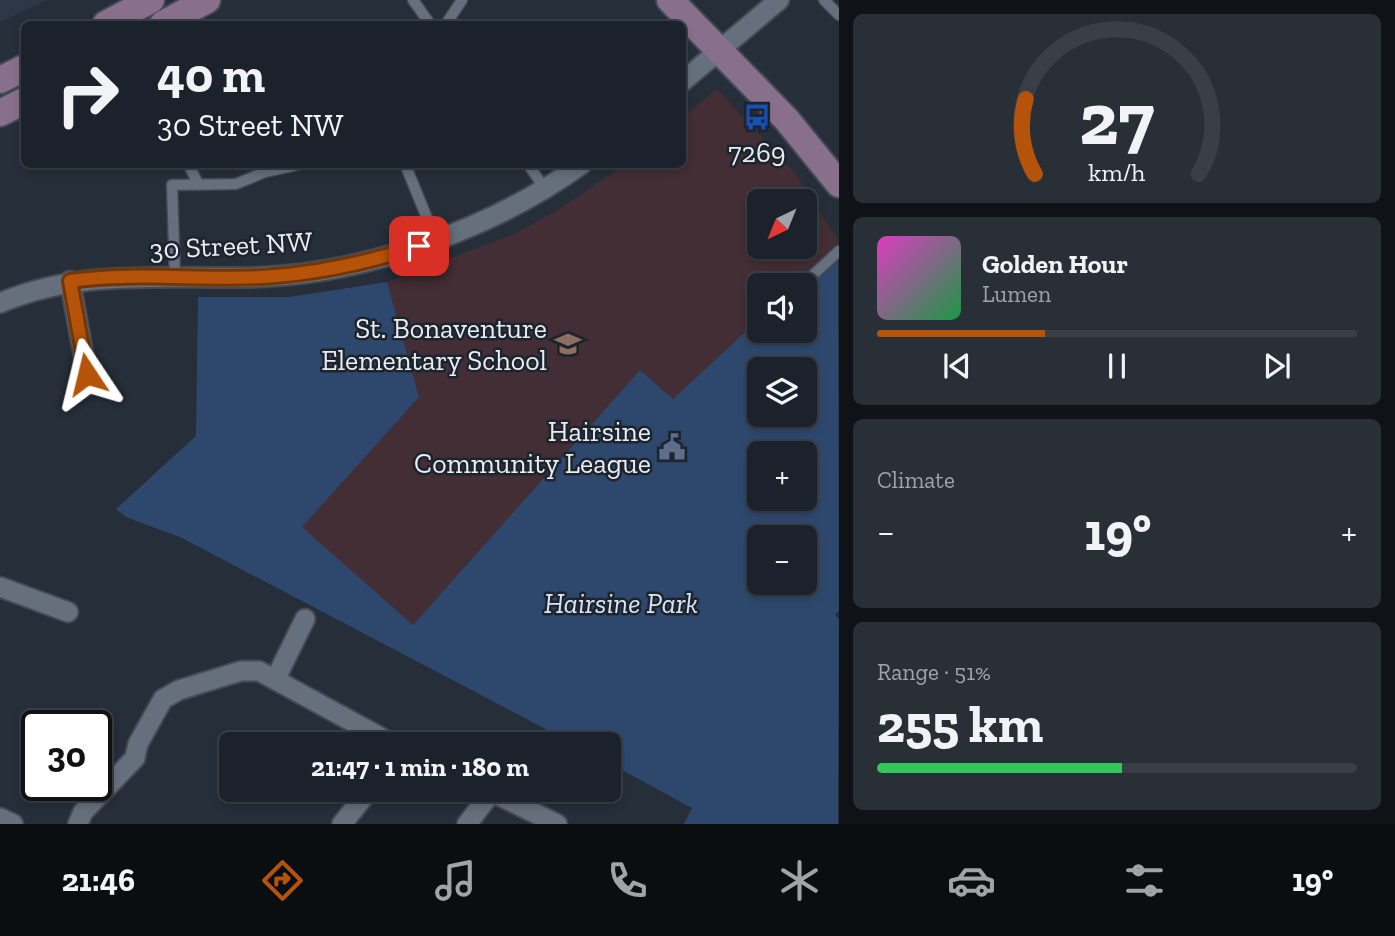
<!DOCTYPE html>
<meta charset="utf-8">
<style>
body{margin:0;font-family:"Zilla Slab",serif;background:#292f37;color:#f1f3f6;height:100vh;display:flex;flex-direction:column;font-size:26px;white-space:nowrap}
*{box-sizing:border-box;margin:0}
p{font-size:23px;color:#a0a4a9}
.icon{flex:none;width:38px;height:38px;fill:none;stroke:currentColor;stroke-width:2;stroke-linecap:round;stroke-linejoin:round}
.map{position:relative;flex:1;overflow:hidden}
.side{display:flex;flex-direction:column;gap:14px;padding:14px;background:#0f1318;width:556px}
.side>*{flex:none}
.guide{position:absolute;left:21px;top:21px;width:665px;height:147px;border-radius:10px;box-shadow:0 4px 10px #0003,0 0 0 2px #3a3f47;background:#1c222b;color:#f1f3f6;overflow:hidden}
.needle{width:46px;rotate:223deg}
.tools{position:absolute;left:747px;top:189px;display:grid;gap:14px}
.tools a{display:grid;place-items:center;width:70px;height:70px;border-radius:10px;background:#1c222b;box-shadow:0 4px 10px #0003,0 0 0 2px #3a3f47;font-size:35px}
.speed{position:absolute;left:21px;top:710px;display:flex;gap:14px;font-size:35px;font-weight:700;text-align:center}
.speed>*{display:grid;place-content:center;width:91px;height:91px;border-radius:50%;background:#1c222b;box-shadow:0 4px 10px #0003,0 0 0 2px #3a3f47;line-height:1}
.speed .limit{border:4px solid #111;border-radius:10px;background:#fff;color:#111}
.pin{position:absolute;display:grid;place-items:center;width:60px;height:60px;color:#fff;margin:-30px;border-radius:14px;box-shadow:0 4px 10px #0006}
.me{position:absolute;width:77px;margin:-38px;rotate:350deg;stroke-linejoin:round;filter:drop-shadow(0 0 5px #0008)}
.turn{display:flex;align-items:center;gap:24px;height:147px;padding:0 21px;font-size:32px}
.turn .icon{width:91px;height:91px;stroke-width:2.5}
.turn b{display:block;font-size:49px;line-height:60px}
.big{font-size:52px;font-weight:700;line-height:1.1}
.side .card{flex:1;display:flex;flex-direction:column;justify-content:center;gap:10px;min-width:0;padding:0 24px;border-radius:10px;background:#292f37}
.side .dial{align-items:center;gap:0}
.dial svg{height:182px;overflow:visible;fill:none;stroke:#3a3f47;stroke-width:7;stroke-linecap:round;text-anchor:middle}
.dial text{fill:#f1f3f6;stroke:none}
.song{display:flex;align-items:center;gap:21px}
.cover{width:84px;height:84px;border-radius:10px;background:linear-gradient(135deg,hsl(310 70% 55%),hsl(140 70% 35%))}
.played{height:7px;border-radius:4px;background:linear-gradient(90deg,#b45309 35%,#3a3f47 35%)}
.keys{display:flex;justify-content:space-around;direction:ltr}
.heat{display:flex;justify-content:space-between;align-items:center;font-size:38px;direction:ltr}
.charge{height:10px;border-radius:5px;background:linear-gradient(90deg,#34c759 51%,#3a3f47 0)}
.trip{position:absolute;left:219px;top:732px;width:402px;height:70px;border-radius:10px;background:#1c222b;box-shadow:0 4px 10px #0003,0 0 0 2px #3a3f47;font-weight:700;line-height:70px;text-align:center}
.tab-bar{display:flex;height:112px;justify-content:space-around;align-items:center;background:#0b0e11;color:#a0a4a9}
.tab-bar .icon{width:49px;height:49px}
.tab-bar .selected{color:#b45309}
.tab-bar b{font-size:32px;color:#f1f3f6}
main{display:flex;flex:1;min-height:0}
.map>svg:first-child{display:block}
</style>
<main>
<div class="map">
<svg width="839" height="824" viewBox="0 0 839 824">
<rect width="100%" height="100%" fill="#262e39"/>
<!-- built -->
<path fill="#2c3747" d="M0,0H47L0,22Z"/>
<!-- education -->
<path fill="#422e34" fill-rule="evenodd" d="M717,89L794,172L838,240V246L796,285H760L759,319L673,399L640,370L413,625L301,527L419,397L387,282L514,234L558,210L624,165L682,164L683,117ZM760,201H805V247H760Z"/>
<!-- green -->
<path fill="#2e486d" fill-rule="evenodd" d="M838,246L839,611L835,615L839,619L838,824H684L692,808L609,763V744H574L182,538L126,517L116,509L196,436L198,297H289L387,282L419,397L302,527L413,625L640,370L673,399L759,319L760,331H805V285H796ZM760,369H805V415H760ZM760,453H805V499H760ZM760,537H805V583H760Z"/>
<g fill="none" stroke-linecap="round" stroke-linejoin="round">
<!-- lane casing -->
<g stroke="#434a53" stroke-width="13">
<path id="lane" d="M413,0L430,24
M824,0L839,15
M446,24L462,0
M188,164L199,185
M405,164L436,240
M528,164L545,189
M175,278L172,185L236,184L265,172L301,164
M802,285L839,251"/>
</g>
<!-- street casing -->
<g stroke="#434a53" stroke-width="23">
<path id="street" d="M682,82L779,0
M70,281L87,374
M0,303C83,267 172,280 261,277C369,273 495,227 582,164
M0,587L68,612
M275,680L305,619
M0,818L13,824
M78,824L83,812L135,758L138,744L163,699L179,690L241,671H259L382,738L386,744
M342,824L370,789
M467,824L492,792L557,824"/>
</g>
<!-- secondary casing -->
<g stroke="#434a53" stroke-width="30">
<path id="secondary" d="M670,0L787,120L839,184
M106,24L151,0
M163,24L207,0
M0,80L24,68
M0,113L24,101"/>
</g>
<!-- lane -->
<use href="#lane" stroke="#666f7c" stroke-width="10"/>
<!-- street -->
<use href="#street" stroke="#666f7c" stroke-width="19"/>
<!-- secondary -->
<use href="#secondary" stroke="#88708c" stroke-width="26"/>
</g>
<g fill="none" stroke-linecap="round" stroke-linejoin="round">
<!-- route casing -->
<g stroke="#753606" stroke-width="18">
<path id="route" d="M87,374L70,281C133,272 198,280 262,277C314,274 370,262 419,246"/>
</g>
<!-- route -->
<use href="#route" stroke="#b45309" stroke-width="12"/>
</g>
<!-- icons -->
<defs>
<g id="bus-bare" transform="scale(2.1)"><path d="M-5-6H5V4H4V6H2V4H-2V6H-4V4H-5ZM-3.5-4V0h7V-4ZM-3.5 1.2v1.5H-2V1.2ZM2 1.2v1.5H3.5V1.2Z" fill="#1a4fb4" stroke="#1d242e" stroke-width="2.5" paint-order="stroke"/></g>
<g id="school-bare" transform="scale(2.1)"><path d="M0-5L7-2L0 1L-7-2ZM-4 1L0 2.5L4 1V4Q0 6-4 4Z" fill="#8d6e63" stroke="#1d242e" stroke-width="2.5" paint-order="stroke"/></g>
<g id="civic-bare" transform="scale(2.1)"><path d="M-.6-6.5H3V-4.5H.6V-3L4-1V1h2V6H-6V1h2V-1L-.6-3ZM-1.2 2.5V6h2.4V2.5Z" fill="#5c6f8a" stroke="#1d242e" stroke-width="2.5" paint-order="stroke"/></g>
</defs>
<g fill-rule="evenodd">
<use href="#bus-bare" x="757" y="117"/>
<use href="#school-bare" x="568" y="344"/>
<use href="#civic-bare" x="672" y="447"/>
</g>
<g text-anchor="middle" stroke-width="5" stroke-linejoin="round" paint-order="stroke">
<!-- poi labels -->
<g font-size="28" fill="#e8edf4" stroke="#1d242e" text-anchor="end">
<text x="757" y="162" text-anchor="middle">7269</text>
<text x="547" y="338">St. Bonaventure<tspan x="547" dy="32">Elementary School</tspan></text>
<text x="651" y="441">Hairsine<tspan x="651" dy="32">Community League</tspan></text>
</g>
<!-- street labels -->
<g font-size="28" fill="#e8edf4" stroke="#1d242e">
<text transform="translate(231 245) rotate(-3)" y="10">30 Street NW</text>
</g>
<!-- park labels -->
<g font-size="28" font-style="italic" fill="#dae5f4" stroke="#1d242e">
<text x="621" y="613">Hairsine Park</text>
</g>
</g>
</svg>
<div class="tools">
<a><svg class="needle" viewBox="-14 -14 28 28"><path d="M0-13l5 13h-10z" fill="#e53935"/><path d="M0 13l5-13h-10z" fill="#a0a4a9"/></svg></a>
<a><svg class="icon" aria-label="sound" viewBox="0 0 24 24"><path d="M4 9h4l5-4v14l-5-4H4zM17 9q2 3 0 6"/></svg></a>
<a><svg class="icon" aria-label="layers" viewBox="0 0 24 24"><path d="M12 4l9 5-9 5-9-5zM3 14l9 5 9-5"/></svg></a>
<a>+</a>
<a>−</a>
</div>
<div class="speed"><div class="limit">30</div></div>
<div class="pin" style="left:419px;top:246px;background:#d93025"><svg class="icon" aria-label="arrive" viewBox="0 0 24 24"><path d="M6 21V4h12l-3 4 3 4H6"/></svg></div>
<svg class="me" style="left:87px;top:374px" viewBox="-20 -20 40 40"><path d="M0-17L14 15 0 8-14 15z" fill="#b45309" stroke="#fff" stroke-width="4"/></svg>
<div class="trip">21:47 · 1 min · 180 m</div>
<div class="guide">
<div class="turn"><svg class="icon" aria-label="right" viewBox="0 0 24 24"><path d="M7 20v-9h11M14 6l5 5-5 5"/></svg><div><b>40 m</b>30 Street NW</div></div>
</div>
</div>
<section class="side">
<div class="card dial"><svg viewBox="0 0 100 80">
<path d="M14 69A42 42 0 1 1 86 69"/>
<path d="M14 69A42 42 0 0 1 10 36" stroke="#b45309"/>
<text x="50" y="56" font-size="32" font-weight="700">27</text>
<text x="50" y="72" font-size="11">km/h</text>
</svg></div>
<div class="card">
<div class="song"><i class="cover"></i><div><b>Golden Hour</b><p>Lumen</p></div></div>
<div class="played"></div>
<div class="keys"><svg class="icon" aria-label="previous" viewBox="0 0 24 24"><path d="M18 5L8 12l10 7zM5 5v14"/></svg><svg class="icon" aria-label="pause" viewBox="0 0 24 24"><path d="M8 5v14M16 5v14"/></svg><svg class="icon" aria-label="next" viewBox="0 0 24 24"><path d="M6 5l10 7-10 7zM19 5v14"/></svg></div>
</div>
<div class="card"><p>Climate</p>
<div class="heat"><a>−</a><b class="big">19°</b><a>+</a></div>
</div>
<div class="card"><p>Range · 51%</p><b class="big">255 km</b><div class="charge"></div></div>
</section>
</main>
<nav class="tab-bar">
<b>21:46</b>
<svg class="icon selected" aria-label="directions" viewBox="0 0 24 24"><path d="M12 3l9 9-9 9-9-9zM9 14v-3h6M13 9l2 2-2 2"/></svg>
<svg class="icon" aria-label="music" viewBox="0 0 24 24"><path d="M9 18V5l10-2v13"/><circle cx="6" cy="18" r="3"/><circle cx="16" cy="16" r="3"/></svg>
<svg class="icon" aria-label="phone" viewBox="0 0 24 24"><path d="M5 4h4l2 5-3 2q2 4 5 5l2-3 5 2v4C11 20 4 13 5 4z"/></svg>
<svg class="icon" aria-label="climate" viewBox="0 0 24 24"><path d="M12 3v18M4 7l16 10M4 17L20 7"/></svg>
<svg class="icon" aria-label="car" viewBox="0 0 24 24"><path d="M5 17H2v-5l4-1 3-4h7l3 4 3 1v5h-3M9 17h6M6 11h13"/><circle cx="7" cy="17" r="2"/><circle cx="17" cy="17" r="2"/></svg>
<svg class="icon" aria-label="filters" viewBox="0 0 24 24"><path d="M4 7h16M4 17h16"/><circle cx="9" cy="7" r="2"/><circle cx="15" cy="17" r="2"/></svg>
<b>19°</b>
</nav>
